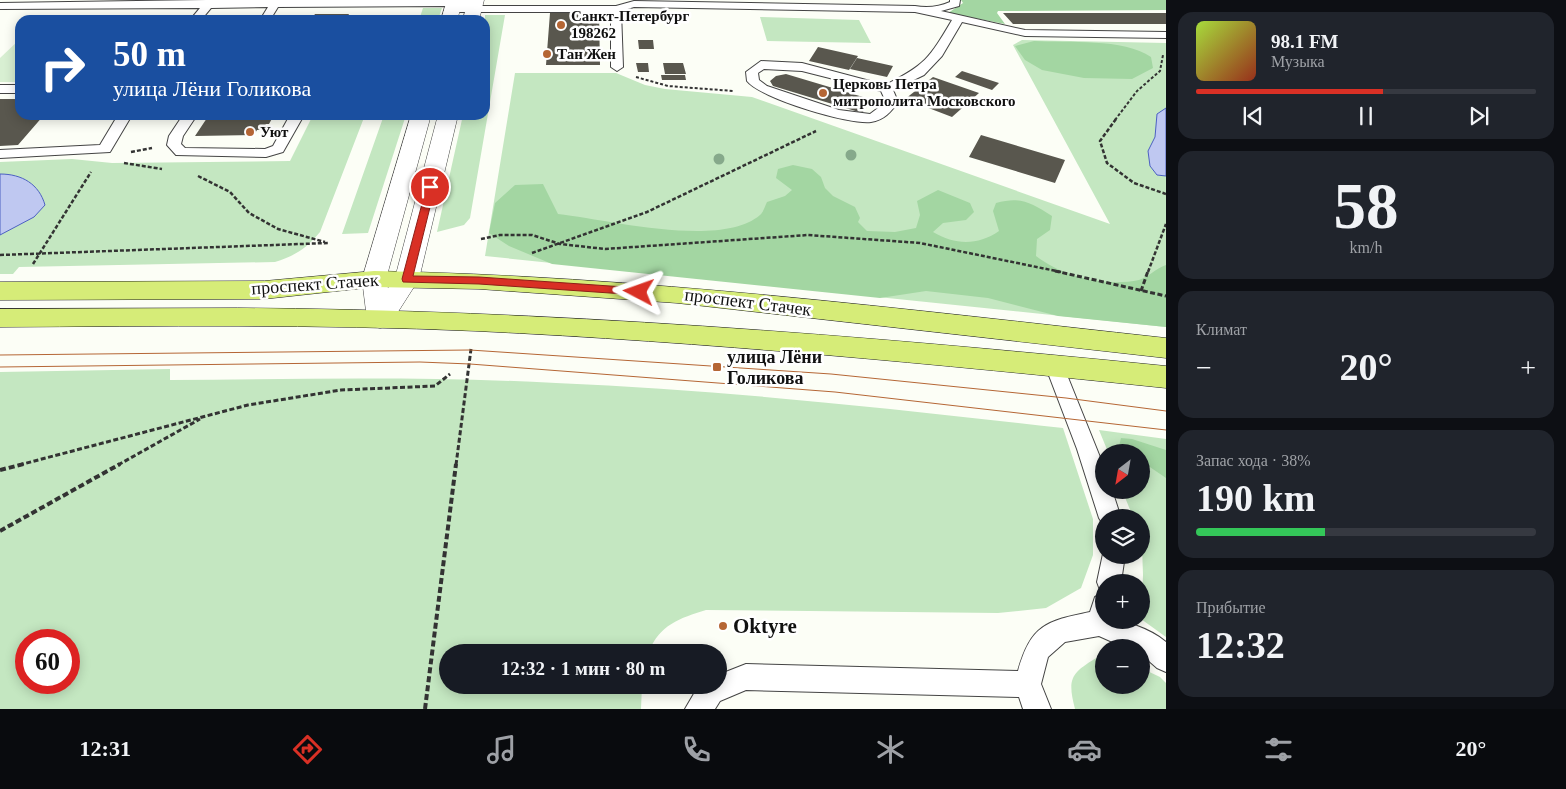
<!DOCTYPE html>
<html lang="ru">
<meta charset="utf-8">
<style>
body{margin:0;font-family:Georgia,serif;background:#20242c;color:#f1f3f6;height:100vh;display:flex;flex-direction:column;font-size:19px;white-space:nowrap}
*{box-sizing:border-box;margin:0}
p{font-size:16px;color:#9ea1a6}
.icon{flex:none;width:28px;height:28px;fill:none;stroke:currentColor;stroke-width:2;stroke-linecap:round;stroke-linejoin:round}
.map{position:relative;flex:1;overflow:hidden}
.details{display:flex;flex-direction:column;gap:12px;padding:12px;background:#0d0f14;width:400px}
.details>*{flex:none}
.guide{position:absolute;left:15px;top:15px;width:475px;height:105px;border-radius:15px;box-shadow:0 2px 12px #0003;background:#1a4fa0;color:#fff;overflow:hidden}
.needle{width:32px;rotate:211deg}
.controls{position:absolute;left:1095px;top:444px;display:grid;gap:10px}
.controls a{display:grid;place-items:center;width:55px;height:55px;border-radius:50%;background:#171b24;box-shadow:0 2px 12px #0003;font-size:25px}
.speed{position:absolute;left:15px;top:629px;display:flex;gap:10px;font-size:25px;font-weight:700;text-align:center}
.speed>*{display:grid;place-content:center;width:65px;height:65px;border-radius:50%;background:#171b24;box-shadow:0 2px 12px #0003;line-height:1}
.speed .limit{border:8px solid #d22;background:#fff;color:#111}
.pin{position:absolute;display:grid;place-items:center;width:42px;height:42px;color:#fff;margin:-21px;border:2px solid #fff;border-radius:50%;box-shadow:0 1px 5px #0007}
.me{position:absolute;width:55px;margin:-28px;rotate:274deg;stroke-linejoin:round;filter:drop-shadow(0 0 4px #0008)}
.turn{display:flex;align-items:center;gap:18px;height:105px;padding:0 15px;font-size:22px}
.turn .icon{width:65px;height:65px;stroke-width:2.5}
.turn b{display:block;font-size:35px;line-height:42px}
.big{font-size:38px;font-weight:800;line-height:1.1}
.details .tile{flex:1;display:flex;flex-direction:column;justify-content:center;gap:8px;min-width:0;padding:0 18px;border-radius:15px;background:#20242c}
.details .dial{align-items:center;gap:0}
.dial b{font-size:65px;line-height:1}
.song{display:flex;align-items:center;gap:15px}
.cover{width:60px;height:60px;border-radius:8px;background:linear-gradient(135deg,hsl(80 70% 55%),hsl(10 70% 35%))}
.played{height:5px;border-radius:2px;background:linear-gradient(90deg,#d93025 55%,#363941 55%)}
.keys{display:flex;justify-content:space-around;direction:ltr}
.heat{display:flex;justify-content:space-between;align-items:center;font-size:28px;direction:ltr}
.charge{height:8px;border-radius:4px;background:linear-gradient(90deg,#34c759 38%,#363941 0)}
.trip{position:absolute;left:439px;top:644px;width:288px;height:50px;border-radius:25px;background:#171b24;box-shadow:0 2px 12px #0003;font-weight:800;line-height:50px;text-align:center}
.tabs{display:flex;height:80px;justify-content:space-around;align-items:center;background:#090b0e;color:#9ea1a6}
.tabs .icon{width:35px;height:35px}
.tabs .current{color:#d93025}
.tabs b{font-size:22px;color:#f1f3f6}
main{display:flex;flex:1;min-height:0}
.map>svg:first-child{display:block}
</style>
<main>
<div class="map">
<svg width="1166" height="709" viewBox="0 0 1166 709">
<rect width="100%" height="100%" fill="#fcfef6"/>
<!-- green -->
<path fill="#c4e7c1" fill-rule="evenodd" d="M423,8H442L438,20H419Z
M485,15H505L470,218L464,225L437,232L463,115H485Z
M760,17L859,20L871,43L767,41Z
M1022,40L1166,43V327L485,256L515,73H616L645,85L665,89L752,97L1110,224L1013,45Z
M313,115H365L320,232C307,248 295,256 275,262L19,267L13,274H0V162L72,159L112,163L290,161Z
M384,115H406L368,233L342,234Z
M170,369V380C298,379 428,376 556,383C726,390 894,409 1063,428L1093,519V555L1081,588L1046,608L998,613L706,610C680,618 659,625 649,652H448V685H642L641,709H0V372ZM27,640H69V682H26Z
M1099,430L1166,439V637L1141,619L1143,575L1141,518L1133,517L1122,490H1141V452H1108Z
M1098,657L1104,658V685H1141V668L1160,677L1166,683V709H1075C1067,678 1071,673 1098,657Z"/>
<!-- forest -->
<path fill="#a3d6a2" d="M961,0H1166V10L998,11L997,13L1005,24L948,13L963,3Z
M1034,41C1067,43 1124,38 1151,57L1153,68L1132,79L1084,78L1042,70L1025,60L1015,46Z
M793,165L812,169L821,177L825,188L833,196L855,207L860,218L858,222L867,231L895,232L916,228L920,215L917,201L938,190L970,203L974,212L966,220L943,223L933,232C955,245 977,246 999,231L993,211L996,203C1021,196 1031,203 1052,216L1050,230L1037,239L1036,256C1063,277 1106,287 1139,280C1149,277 1156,268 1166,265V327L1058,316L988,298L926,291L880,298L552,264L509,246L489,233L495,203L515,185L543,184L558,214C606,219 721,249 760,215C763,213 765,206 767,202L785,196L792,190L776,178L778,169Z
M1121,438L1132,439L1166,450V478L1141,461V452H1128L1119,446Z"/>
<!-- pitch -->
<path fill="#d8efd2" d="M20,39V82H0V58Z"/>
<!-- water -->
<path fill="#bfc8f1" stroke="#4c60c2" d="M1166,108V176L1157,175L1150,166L1148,151L1155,137L1157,114Z
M0,174C22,174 39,184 45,205L34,217L0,235Z"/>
<!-- building -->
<path fill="#59574e" d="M550,13H599L600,65H546Z
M1003,13H1166V24H1013Z
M315,14H349L346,20H311Z
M638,40H653L654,49H639Z
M818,47L858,56L849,70L809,61Z
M857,58L893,66L887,77L850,69Z
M636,63H648L649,72H638Z
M663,63H683L686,74H665Z
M962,71L999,83L992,90L955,77Z
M786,74L873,100L862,113L773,86L770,81L776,76Z
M661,75H685L686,80H662Z
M933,77L979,93L952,117L905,99Z
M0,99H20V115H44L18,145L0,146Z
M209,115H274L269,124H266L262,130H257L254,135L195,136Z
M981,135L1065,160L1055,183L969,157Z"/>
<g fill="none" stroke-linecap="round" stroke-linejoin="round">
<!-- service casing -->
<g stroke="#444" stroke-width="2">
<path id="service" d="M206,0H468L472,3L468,6H616L634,1L915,6C926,8 939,7 950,2V0H960L959,6L941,11L1025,30L1166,32V38L1025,36L962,22L942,56L924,75L893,90L898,102C891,112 884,120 871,122C849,125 760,98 747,81L746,72L761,61L802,63L885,85C925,65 929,59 952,20L915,12L634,7L621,11L623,67L617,71L611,67V12H452L447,9L450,6L278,7L270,20H260L268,7L211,8L201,20H190L200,8L0,9V3ZM764,69L802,71L881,91L886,102L870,114L839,110L767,86L759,80L758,73Z
M0,85H20V93H0Z
M118,115H132L110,152L0,158V150L100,145Z
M183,115H197L183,136L181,144L185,148L265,149L273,146L290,115H304L283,152L266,157L176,155L167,145L169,136Z
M1054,358L1061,360L1063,365L1104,467V490H1112L1121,518H1104V526L1099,518L1077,449L1045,365L1047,360Z
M1104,549V555H1125L1121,582H1104V591L1100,590L1097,582Z
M1104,593V620C1125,620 1149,628 1166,642V672L1157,668L1141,654V648H1126L1099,636L1065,642L1048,657L1041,684L1051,709H1023L1019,697L746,690L720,701L715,709H685L699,685H718V675L746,664L1018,671C1031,625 1046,621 1090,612L1095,597Z"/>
</g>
<!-- tertiary casing -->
<g stroke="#444" stroke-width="1">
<path id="tertiary" d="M447,0H463L457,20H441Z
M468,0H484L479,20H463Z
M411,115H431L386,279L388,288L395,278L438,115H458L419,279L389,326L380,328L371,326L367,319L362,279Z"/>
</g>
<!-- primary casing -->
<g stroke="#222" stroke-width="1">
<path id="primary" d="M374,271C640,276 902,309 1166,338V358L677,303L479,289L374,287L264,299L0,300V282L264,281Z
M238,308C548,310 857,335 1166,366V388C936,364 706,342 476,331C317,324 159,326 0,327V309Z"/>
</g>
<!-- path-far3 -->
<path stroke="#333" stroke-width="2" stroke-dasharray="3 2" stroke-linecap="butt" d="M636,77L668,86L733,91
M1115,120L1137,91L1160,71L1163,55"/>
<!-- path-far2 -->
<path stroke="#333" stroke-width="2.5" stroke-dasharray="4 2" stroke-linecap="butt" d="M1116,119L1100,141L1107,163L1134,183L1166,194
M131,152L152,148
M124,163L162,169
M198,176L230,192L249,213L278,229L325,242
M481,239L500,235H532L560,244L605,249L808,235L920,243L1061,272
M532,253L647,212L816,131
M0,255L328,243
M33,264L91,172
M1148,272L1166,224"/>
<!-- path-far1 -->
<path stroke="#333" stroke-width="3" stroke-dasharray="5 2.5" stroke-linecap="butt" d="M1055,271L1166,296
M1141,291L1148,271
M19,465L248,405L341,390L435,386L450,374
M118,465L200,419
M456,465L471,349"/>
<!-- path -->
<path stroke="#333" stroke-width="4" stroke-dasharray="6 3" stroke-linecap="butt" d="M0,470L24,464
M0,531L120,464
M425,709L456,464"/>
<!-- service -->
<use href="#service" fill="#fff" fill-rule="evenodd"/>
<!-- tertiary -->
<use href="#tertiary" fill="#fff" fill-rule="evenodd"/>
<!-- primary -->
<use href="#primary" fill="#d6ec78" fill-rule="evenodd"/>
<!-- tram -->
<path stroke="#b56635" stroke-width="1" d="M0,355L470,350L831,374L1066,398L1166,411
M0,367L420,362L470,364L835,392L1166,430"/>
</g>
<!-- trees -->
<g fill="#86a98b">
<circle cx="851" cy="155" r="5.5"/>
<circle cx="719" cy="159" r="5.5"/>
</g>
<!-- route -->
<path fill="#d93025" stroke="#8d1f18" d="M427,185L435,187L413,276L479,277L639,288L644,292L639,295L479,284L403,282L402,279Z"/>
<!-- markers -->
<g fill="#b56635" stroke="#fff" stroke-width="2">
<circle cx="561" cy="25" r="5"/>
<circle cx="547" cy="54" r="5"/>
<circle cx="823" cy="93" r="5"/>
<circle cx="250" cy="132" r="5"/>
<rect x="712" y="362" width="10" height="10" rx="2.5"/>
<circle cx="723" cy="626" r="5"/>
</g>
<g text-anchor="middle" stroke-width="5" stroke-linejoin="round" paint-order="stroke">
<!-- far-poi labels -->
<g font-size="15" font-weight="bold" fill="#111" stroke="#fff" text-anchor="start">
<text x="571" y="21">Санкт-Петербург<tspan x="571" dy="17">198262</tspan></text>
<text x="557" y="59">Тан Жен</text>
<text x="833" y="89">Церковь Петра<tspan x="833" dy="17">митрополита Московского</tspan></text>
<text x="260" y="137">Уют</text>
</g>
<!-- street labels -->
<g font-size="18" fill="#111" stroke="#fff">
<text transform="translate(315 284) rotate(-4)" y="6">проспект Стачек</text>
<text transform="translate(748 302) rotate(7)" y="6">проспект Стачек</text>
</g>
<!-- poi labels -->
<g font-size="18" font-weight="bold" fill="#111" stroke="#fff" text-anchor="start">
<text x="727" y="363">улица Лёни<tspan x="727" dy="21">Голикова</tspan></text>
</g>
<!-- near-poi labels -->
<g font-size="21" font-weight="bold" fill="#111" stroke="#fff" text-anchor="start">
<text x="733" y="633">Oktyre</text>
</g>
</g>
</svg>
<div class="controls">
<a><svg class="needle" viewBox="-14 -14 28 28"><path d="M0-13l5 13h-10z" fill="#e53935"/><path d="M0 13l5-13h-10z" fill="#9ea1a6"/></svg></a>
<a><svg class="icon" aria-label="layers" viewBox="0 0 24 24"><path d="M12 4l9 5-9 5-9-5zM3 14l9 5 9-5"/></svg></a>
<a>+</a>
<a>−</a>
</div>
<div class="speed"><div class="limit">60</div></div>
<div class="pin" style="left:430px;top:187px;background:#d93025"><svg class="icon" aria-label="arrive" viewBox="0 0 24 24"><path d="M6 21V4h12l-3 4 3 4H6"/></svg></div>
<svg class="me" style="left:639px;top:292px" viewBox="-20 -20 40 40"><path d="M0-17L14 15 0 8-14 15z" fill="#d93025" stroke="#fff" stroke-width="4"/></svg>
<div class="trip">12:32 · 1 мин · 80 m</div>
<div class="guide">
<div class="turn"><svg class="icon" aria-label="right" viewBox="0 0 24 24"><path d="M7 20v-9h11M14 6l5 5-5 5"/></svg><div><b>50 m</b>улица Лёни Голикова</div></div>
</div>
</div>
<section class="details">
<div class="tile">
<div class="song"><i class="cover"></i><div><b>98.1 FM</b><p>Музыка</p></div></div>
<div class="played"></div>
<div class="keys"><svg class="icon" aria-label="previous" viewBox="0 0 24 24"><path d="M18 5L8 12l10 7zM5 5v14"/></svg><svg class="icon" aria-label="pause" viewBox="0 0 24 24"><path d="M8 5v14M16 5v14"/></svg><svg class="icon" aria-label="next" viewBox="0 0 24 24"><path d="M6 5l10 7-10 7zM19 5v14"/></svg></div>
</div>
<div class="tile dial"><b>58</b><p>km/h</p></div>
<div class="tile"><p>Климат</p>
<div class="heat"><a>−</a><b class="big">20°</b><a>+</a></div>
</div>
<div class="tile"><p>Запас хода · 38%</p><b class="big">190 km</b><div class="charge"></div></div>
<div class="tile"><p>Прибытие</p><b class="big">12:32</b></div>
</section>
</main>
<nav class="tabs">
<b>12:31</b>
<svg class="icon current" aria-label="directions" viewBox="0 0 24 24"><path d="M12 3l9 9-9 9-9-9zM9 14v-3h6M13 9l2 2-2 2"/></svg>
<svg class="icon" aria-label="music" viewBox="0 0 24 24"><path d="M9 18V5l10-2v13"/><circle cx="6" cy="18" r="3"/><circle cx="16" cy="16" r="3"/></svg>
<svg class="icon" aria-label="phone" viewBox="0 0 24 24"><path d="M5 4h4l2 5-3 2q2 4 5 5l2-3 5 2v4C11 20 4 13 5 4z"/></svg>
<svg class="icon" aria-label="climate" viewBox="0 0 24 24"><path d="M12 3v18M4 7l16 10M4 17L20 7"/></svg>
<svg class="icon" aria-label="car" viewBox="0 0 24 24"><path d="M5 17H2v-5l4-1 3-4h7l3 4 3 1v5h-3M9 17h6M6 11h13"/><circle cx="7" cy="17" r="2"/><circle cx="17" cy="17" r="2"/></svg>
<svg class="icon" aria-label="filters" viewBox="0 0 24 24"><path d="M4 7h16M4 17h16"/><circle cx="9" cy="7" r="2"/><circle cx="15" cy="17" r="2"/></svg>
<b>20°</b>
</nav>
